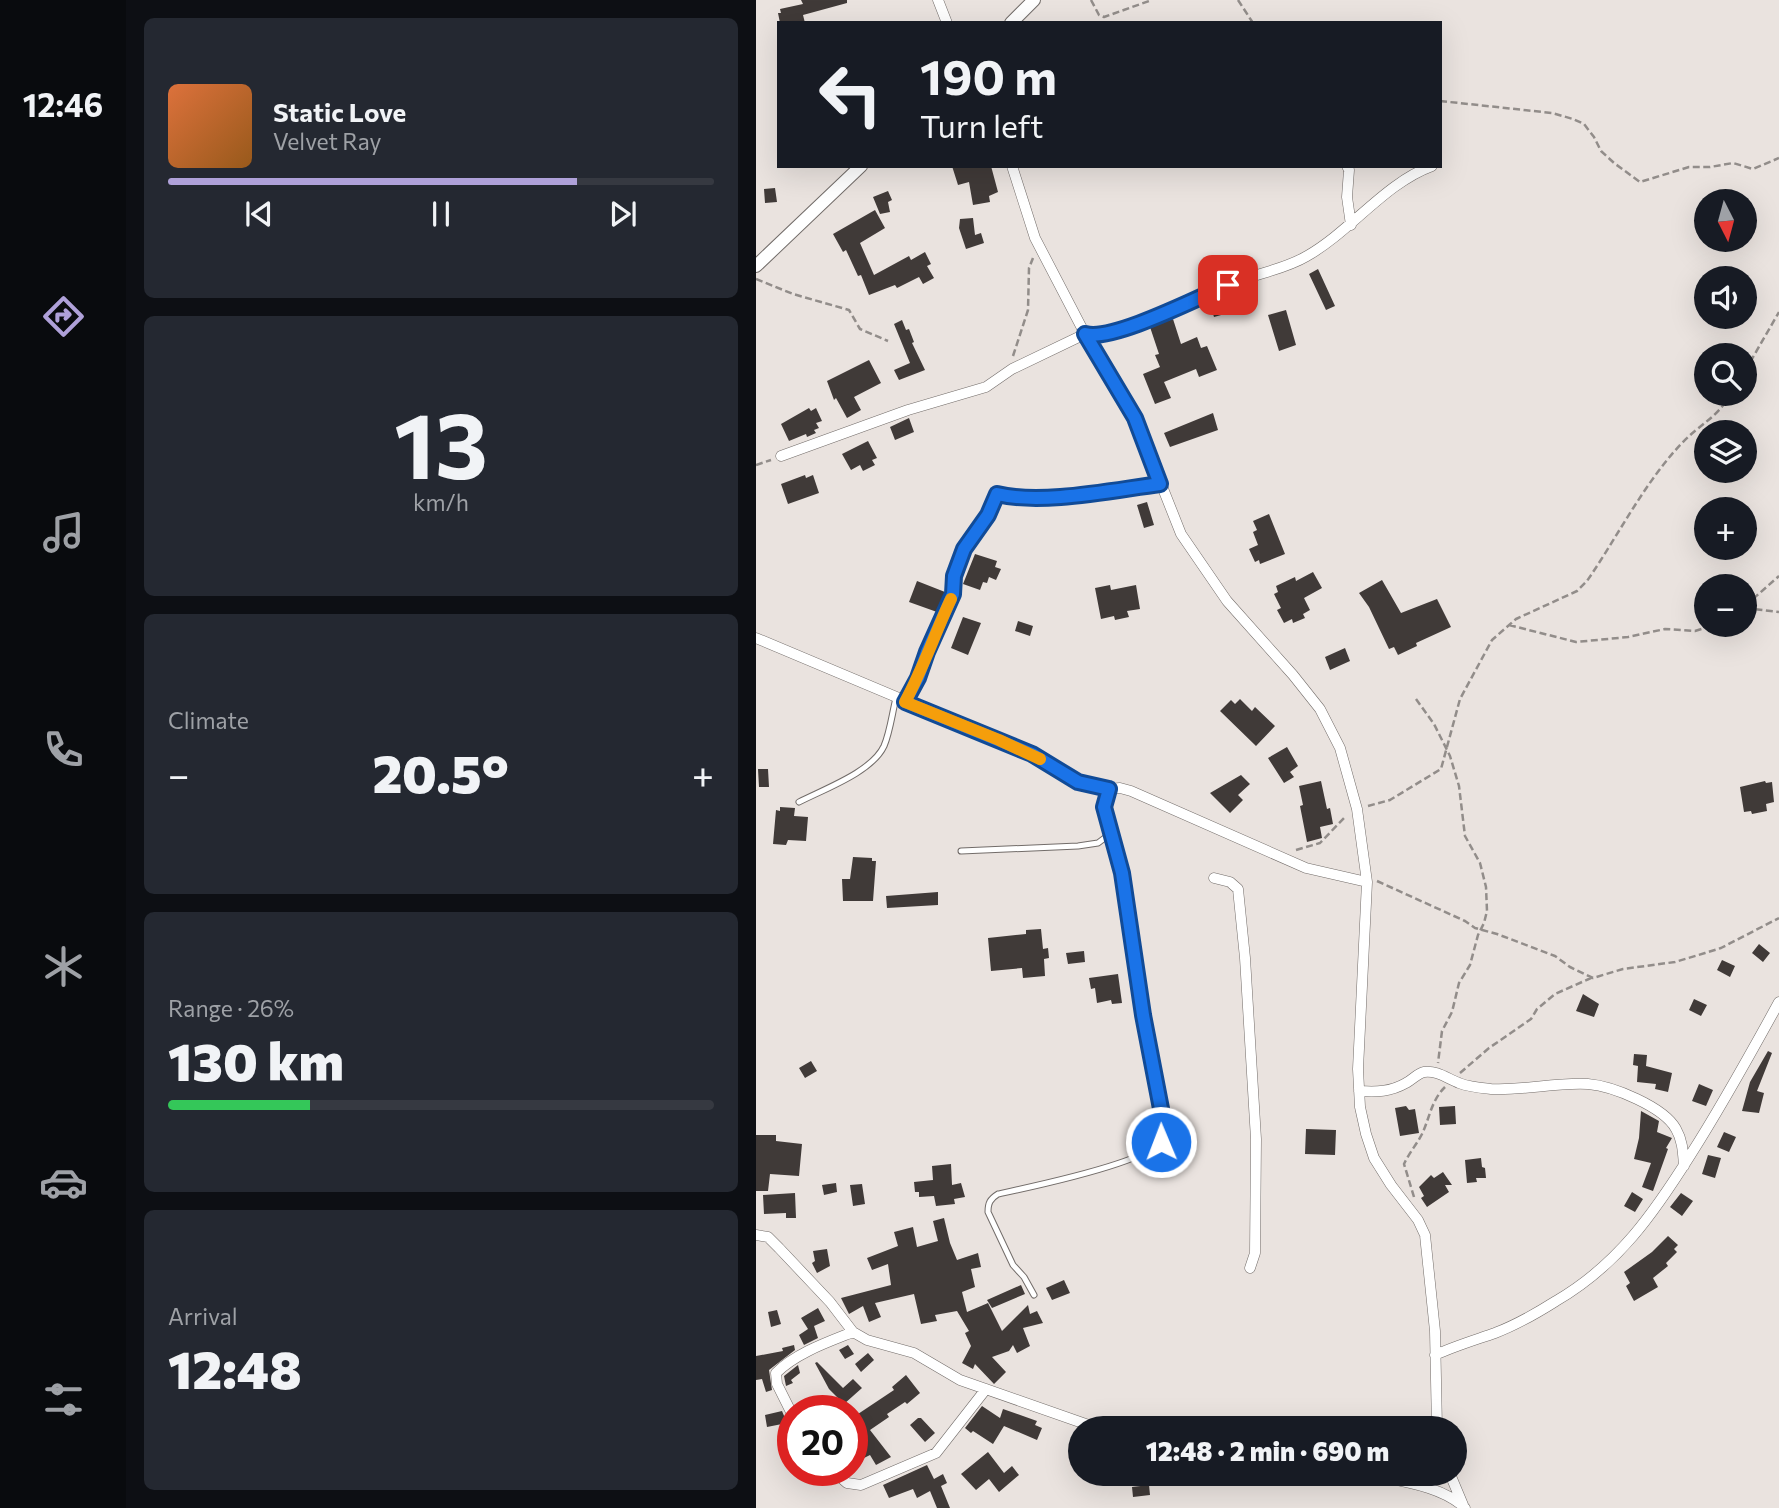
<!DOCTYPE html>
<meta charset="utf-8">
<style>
body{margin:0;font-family:Commissioner,sans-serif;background:#242831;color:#f1f3f6;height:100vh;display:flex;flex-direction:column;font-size:26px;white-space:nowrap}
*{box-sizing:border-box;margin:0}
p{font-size:23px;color:#9ea1a6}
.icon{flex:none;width:38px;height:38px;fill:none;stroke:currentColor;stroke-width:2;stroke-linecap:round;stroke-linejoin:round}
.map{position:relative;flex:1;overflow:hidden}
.side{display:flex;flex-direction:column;gap:18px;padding:18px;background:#0d0f14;width:630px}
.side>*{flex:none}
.top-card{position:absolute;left:21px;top:21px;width:665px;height:147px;border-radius:0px;box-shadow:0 7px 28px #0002;background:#171b24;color:#f1f3f6;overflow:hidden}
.needle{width:46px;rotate:174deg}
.tools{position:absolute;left:938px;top:189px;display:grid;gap:14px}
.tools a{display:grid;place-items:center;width:63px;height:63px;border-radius:50%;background:#171b24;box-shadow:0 7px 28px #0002;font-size:35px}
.speed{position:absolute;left:21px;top:1395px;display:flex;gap:14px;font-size:35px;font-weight:700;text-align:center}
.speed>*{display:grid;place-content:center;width:91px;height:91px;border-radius:50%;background:#171b24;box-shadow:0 7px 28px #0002;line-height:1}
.speed .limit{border:10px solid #d22;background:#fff;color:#111}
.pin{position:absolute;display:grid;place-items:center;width:60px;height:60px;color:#fff;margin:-30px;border-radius:14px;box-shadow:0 4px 10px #0006}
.me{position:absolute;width:77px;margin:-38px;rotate:359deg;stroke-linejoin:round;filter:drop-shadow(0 0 5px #0008)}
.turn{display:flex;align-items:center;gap:24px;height:147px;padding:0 28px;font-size:32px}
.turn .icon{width:91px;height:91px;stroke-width:2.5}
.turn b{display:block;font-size:49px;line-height:60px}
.big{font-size:52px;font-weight:800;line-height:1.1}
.side .card{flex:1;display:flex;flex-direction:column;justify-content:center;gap:10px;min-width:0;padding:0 24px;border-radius:10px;background:#242831}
.side .dial{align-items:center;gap:0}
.dial b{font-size:91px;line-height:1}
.song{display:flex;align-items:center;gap:21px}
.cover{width:84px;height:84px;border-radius:10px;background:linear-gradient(135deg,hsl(20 70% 55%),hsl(30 70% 35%))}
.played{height:7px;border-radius:4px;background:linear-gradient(90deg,#afa1d9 75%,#363941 75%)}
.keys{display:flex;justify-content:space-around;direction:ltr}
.heat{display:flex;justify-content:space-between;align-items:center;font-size:38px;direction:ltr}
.charge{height:10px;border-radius:5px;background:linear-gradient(90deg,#34c759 26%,#363941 0)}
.trip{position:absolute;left:312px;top:1416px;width:399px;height:70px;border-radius:35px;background:#171b24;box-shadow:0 7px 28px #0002;font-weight:800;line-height:70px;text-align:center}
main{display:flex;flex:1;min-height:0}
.menu{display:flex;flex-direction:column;width:126px;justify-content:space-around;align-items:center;background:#090b0e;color:#9ea1a6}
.menu .icon{width:49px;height:49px}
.menu .selected{color:#afa1d9}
.menu b{font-size:32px;color:#f1f3f6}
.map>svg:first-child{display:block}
</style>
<main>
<nav class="menu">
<b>12:46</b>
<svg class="icon selected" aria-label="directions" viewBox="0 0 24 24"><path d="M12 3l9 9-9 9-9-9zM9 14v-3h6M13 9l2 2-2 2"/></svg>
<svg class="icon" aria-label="music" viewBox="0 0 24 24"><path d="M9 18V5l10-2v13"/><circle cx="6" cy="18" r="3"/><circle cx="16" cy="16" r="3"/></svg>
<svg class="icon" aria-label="phone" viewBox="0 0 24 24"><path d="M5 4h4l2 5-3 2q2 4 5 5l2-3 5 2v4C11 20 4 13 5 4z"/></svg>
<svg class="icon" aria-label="climate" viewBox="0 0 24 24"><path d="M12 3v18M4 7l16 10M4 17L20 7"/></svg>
<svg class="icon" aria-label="car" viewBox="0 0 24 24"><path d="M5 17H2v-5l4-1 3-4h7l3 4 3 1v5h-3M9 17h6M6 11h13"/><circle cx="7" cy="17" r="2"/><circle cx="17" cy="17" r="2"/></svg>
<svg class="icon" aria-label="filters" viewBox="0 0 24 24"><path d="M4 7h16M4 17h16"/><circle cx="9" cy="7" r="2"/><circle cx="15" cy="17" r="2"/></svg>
</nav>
<section class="side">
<div class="card">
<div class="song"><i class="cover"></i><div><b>Static Love</b><p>Velvet Ray</p></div></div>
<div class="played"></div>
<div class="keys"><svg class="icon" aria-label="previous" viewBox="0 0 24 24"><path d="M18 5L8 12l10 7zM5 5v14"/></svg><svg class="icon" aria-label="pause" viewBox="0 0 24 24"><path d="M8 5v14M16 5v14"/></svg><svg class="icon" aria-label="next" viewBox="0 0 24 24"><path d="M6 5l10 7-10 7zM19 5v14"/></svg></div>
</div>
<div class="card dial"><b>13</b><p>km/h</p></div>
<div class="card"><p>Climate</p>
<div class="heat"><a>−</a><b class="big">20.5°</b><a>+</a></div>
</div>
<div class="card"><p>Range · 26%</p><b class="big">130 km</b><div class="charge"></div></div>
<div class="card"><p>Arrival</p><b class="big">12:48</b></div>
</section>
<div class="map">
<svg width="1023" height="1508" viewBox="0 0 1023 1508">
<rect width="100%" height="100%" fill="#eae3df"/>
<!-- building -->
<path fill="#403a38" d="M45,0H91V3L47,15L49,23H24L22,13H25L24,9L47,4Z
M196,166H235L242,192L233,196L234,202L217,205L213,182L202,185Z
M19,188L21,202L9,203L8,189Z
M132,191L136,200L132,202L134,212L124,214L117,197Z
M119,210L129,228L104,243L118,275L153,256L155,260L169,252L175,264L171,266L178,278L167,284L163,277L141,288L139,285L113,295L105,275L102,276L90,250L87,252L77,234Z
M217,218L219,235L225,233L228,243L210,249L203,228L204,219Z
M562,269L579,306L570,310L553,274Z
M478,293L483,310L458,317L453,301Z
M530,310L540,345L523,351L512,315Z
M417,319L425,344L441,337L445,348L451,346L461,370L443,377L440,369L408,382L415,398L399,404L387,374L404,367L399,355L403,354L394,327Z
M146,320L150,330L153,329L158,342L156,343L169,370L143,380L138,370L154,363L138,324Z
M113,360L125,383L98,397L105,410L91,418L80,398L78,400L71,381Z
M53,408L55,411L60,408L66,421L60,423L63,428L58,430L60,433L51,437L50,434L33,441L25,424Z
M457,413L462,430L414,447L408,433Z
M153,418L158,432L139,440L134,427Z
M112,441L121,458L116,460L119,465L107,471L104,465L95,470L86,454Z
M49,475L50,478L57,475L63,493L32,504L25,484Z
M391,502L398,525L388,528L381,505Z
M513,514L529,554L504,564L503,560L499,562L493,549L502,545L497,532L501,530L497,521Z
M219,554L241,561L239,567L245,569L240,580L233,577L231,583L227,582L224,590L207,584Z
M557,572L566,588L548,598L554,610L547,614L549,618L537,623L536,619L528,623L521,610L525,608L518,594L522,592L520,586L539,577L540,581Z
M626,580L645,613L681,599L695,627L660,643L661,646L642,655L638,647L633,649L613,607L603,593Z
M161,581L189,592L181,612L153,602Z
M354,585L355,590L380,585L384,609L371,611L373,617L359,620L358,616L345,619L339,588Z
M207,617L225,623L212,655L195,648Z
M262,621L277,626L274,636L259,631Z
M589,648L594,661L574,670L569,657Z
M484,699L496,711L499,707L519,726L500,746L464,711L475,700L479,704Z
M531,747L542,766L534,772L538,777L528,783L512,758Z
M2,769H12L13,787H3Z
M485,775L494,784L482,795L487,800L474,813L454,793Z
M565,781L571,809L574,808L577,824L564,827L566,838L551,842L544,806L547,805L543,786Z
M1009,781L1010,783L1016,782L1018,802L1010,804L1011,811L996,814L995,811L988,812L984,787Z
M24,807L39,808L38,816L52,817L50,841L32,840L30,845L17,844L20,810L24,811Z
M97,857L116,858V861H120L117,901H87L86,879H94Z
M182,892V905L131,908L130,896Z
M285,929L287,949L292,948L293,958L288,959L289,976L267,978L266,968L235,971L232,938L270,934V930Z
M1003,944L1014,953L1007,962L996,953Z
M328,951L329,962L312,964L310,953Z
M966,960L979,966L974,977L961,970Z
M362,974L366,1003L356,1004L355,1000L341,1003L339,988L335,989L333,978Z
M827,994L843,1004L838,1017L820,1011Z
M938,999L951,1005L945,1016L933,1010Z
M1012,1051L1016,1053L1001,1091L1008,1093L1003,1113L986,1111L994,1082Z
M878,1054L891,1055L890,1066L916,1073L912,1092L899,1089L900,1084L881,1082L882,1066L877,1065Z
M55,1061L61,1071L49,1078L43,1068Z
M943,1084L957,1090L950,1106L936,1101Z
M650,1106L653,1110L659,1109L663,1133L644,1136L639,1108Z
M699,1106L700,1124L684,1125L683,1107Z
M885,1111L903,1121L901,1132L916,1138L910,1148L912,1149L897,1191L886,1187L895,1163L878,1159L883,1138Z
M550,1129L580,1130L579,1155L549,1154Z
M392,1132L394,1141L383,1143L381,1133Z
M968,1132L980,1137L973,1152L961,1147Z
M0,1135H20V1141L46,1144L43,1176L14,1174L12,1191H0Z
M952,1155L965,1158L959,1178L946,1174Z
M725,1158L726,1167L729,1168L730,1178H720L721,1182L711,1183L709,1160Z
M195,1164L196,1185L205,1183L209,1197L198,1199L199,1204L180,1206L178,1196L163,1197V1192H159L158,1182L177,1180L176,1166Z
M687,1172L696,1185H689L693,1192L671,1207L665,1198L668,1196L663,1187L675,1175L678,1178Z
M80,1183L81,1192L68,1195L66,1185Z
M106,1184L109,1204L97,1206L94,1185Z
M876,1192L887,1199L879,1212L868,1206Z
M39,1193L40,1218H30V1213L8,1214L7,1195Z
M925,1193L937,1201L926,1216L914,1207Z
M188,1218L194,1243L201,1260L222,1253L225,1267L215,1269L219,1287L206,1292L211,1312L232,1303L246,1331L272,1305L274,1314L281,1311L287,1323L267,1328L274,1346L261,1353L257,1345L253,1351L236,1357L250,1372L238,1384L219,1364L217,1369L206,1363L215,1346L209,1333L213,1331L201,1311L179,1315L181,1321L165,1324L158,1294L119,1303L125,1317L113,1322L107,1306L93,1314L85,1298L135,1285L132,1264L116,1270L111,1258L142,1246L138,1232L157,1227L161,1247L182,1241L177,1221Z
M912,1236L922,1245L918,1249L921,1252L910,1263L912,1266L897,1278L902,1287L878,1301L870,1286L874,1283L868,1272L896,1252Z
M71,1249L74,1266L61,1273L56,1263L59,1261L57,1251Z
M308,1280L314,1293L296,1300L290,1288Z
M265,1285L269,1294L236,1308L231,1300Z
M62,1308L69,1321L58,1326L62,1338L48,1345L43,1335L52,1329L45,1318Z
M21,1310L25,1324L15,1327L12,1312Z
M38,1345L39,1350L13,1370L16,1390L10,1392L6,1379L0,1380V1356L27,1351L26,1348Z
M92,1345L98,1354L89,1359L83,1350Z
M112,1353L118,1360L105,1372L99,1364Z
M61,1362L87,1388L97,1379L106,1388L88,1404L73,1389L59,1363Z
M42,1365L44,1373L35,1380L37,1383L30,1386L28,1376Z
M150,1375L164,1393L151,1404L149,1402L131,1414L133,1417L114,1430L135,1457L120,1465L114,1455L96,1464V1418L138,1390L136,1387Z
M226,1406L244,1418L247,1409L281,1421L279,1425L286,1428L281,1440L248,1426L237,1444L217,1431L215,1433L209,1428Z
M26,1411L31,1423L11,1427L9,1415Z
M162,1418H165L179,1433L169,1442L154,1425Z
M232,1452L248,1473L256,1466L263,1475L243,1492L233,1479L220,1490L205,1474Z
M171,1465L178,1479L187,1474L191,1483L185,1486L194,1508H181L174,1491L161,1498L157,1489L133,1498L127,1485Z
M393,1485L394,1495L377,1497L376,1487Z"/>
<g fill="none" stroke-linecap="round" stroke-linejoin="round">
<!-- service casing -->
<g stroke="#726c69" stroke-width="7">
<path id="service" d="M241,494C286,505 357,490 404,484
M43,802C68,789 116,772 128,746C134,732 136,714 140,698
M205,851L322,846L342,843L350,837L352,830
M278,1295L268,1277L257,1265L232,1212C232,1203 234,1199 242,1194C270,1188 390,1163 404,1142C405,1141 407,1134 407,1132L387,1015L366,873L348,807L353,789"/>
</g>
<!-- minor casing -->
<g stroke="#726c69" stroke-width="11">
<path id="minor" d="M182,0L191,23
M256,166L279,238L329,334L379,418L425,534L471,601L537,675L564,709L584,748L601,809L611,882L602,1069L604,1107L610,1134L618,1158L635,1185L662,1220L669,1235L679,1331L681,1428
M591,166L593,170L591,197L595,225
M25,456L152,410L230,387L256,369L329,334L337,336C389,324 436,299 486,280C508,272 531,268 551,256C595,231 629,183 676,166
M0,638L276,754L322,782L353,789L364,788L375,791L550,868L611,882
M149,702L162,678L171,652L197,594L198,576L208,549L232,515L241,494
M458,878L474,882L482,889L489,958L500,1139L499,1253L494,1268
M603,1091C621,1092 634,1092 650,1083C656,1080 662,1073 668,1072C681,1070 692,1079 703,1083C713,1087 725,1088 735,1089C767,1091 800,1082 832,1084C857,1086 908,1107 920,1129C927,1141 927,1154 928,1166
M0,1235L12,1237L23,1248L74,1302L97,1332L111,1340L158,1353L204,1380L341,1428
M679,1355C699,1346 719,1340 739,1333C760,1325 781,1313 800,1301C862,1265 898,1213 935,1154C967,1104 995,1053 1023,1002
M37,1416L21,1384L20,1373C40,1353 72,1342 97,1332
M76,1470L91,1483L105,1485L180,1453L230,1389
M611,1474C642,1481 685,1485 709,1508
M694,1474L707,1505"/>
</g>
<!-- tertiary casing -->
<g stroke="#726c69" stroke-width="14">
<path id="tertiary" d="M255,23L278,0
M0,266L105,166"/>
</g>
<!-- path -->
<path stroke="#928d8a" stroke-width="2.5" stroke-dasharray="7 3.5" stroke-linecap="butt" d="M335,0L343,15L348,17L396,0
M482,0L497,23
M684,101L796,113L817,119L828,124L838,137L845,151L858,163L884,182L933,167H954L977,163L997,169L1023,158
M0,279L37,294L93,310L104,329L132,341
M257,356L272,310L273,268L277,258
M989,371L1023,312
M0,465L15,460
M989,606L1023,576
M989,608L1023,612
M753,625L820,642L872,637L909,629L939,631L958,625
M660,699L678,724L694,756L703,786L709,836L724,863L730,887L731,911L728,923L722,935L714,965L703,983L696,1012L686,1031L682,1063
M612,806L634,800L685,769L704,699L736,640L760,619L821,591L831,581C862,536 888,483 926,443C945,423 960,419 975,394
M540,850L564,843L590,816
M621,881L709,921L719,928L741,934L799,956L814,967L837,978L867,969L919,962L949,953L965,948L1023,918
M704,1073L733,1048L775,1019L781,1009L799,994L835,978
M658,1197L648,1164C653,1153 661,1144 666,1134C674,1117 675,1101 689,1087"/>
<!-- service -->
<use href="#service" stroke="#fff" stroke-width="5"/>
<!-- minor -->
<use href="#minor" stroke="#fff" stroke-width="10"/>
<!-- tertiary -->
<use href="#tertiary" stroke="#fff" stroke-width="12"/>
</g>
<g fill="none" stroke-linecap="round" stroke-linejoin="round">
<!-- route casing -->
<g stroke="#114b97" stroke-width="18">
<path id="route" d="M405,1142L407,1132V1119L387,1015L366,873L348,807L353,789L322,782L276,754L149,702L162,678L171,652L197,594L198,576L208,549L232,515L241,494C286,505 357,490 404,484L379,418L329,334C356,342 443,297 472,285"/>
</g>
<!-- route -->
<use href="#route" stroke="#1a73e8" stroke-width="12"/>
<!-- slow -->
<path stroke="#f59e0b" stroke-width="12" d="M195,599C179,633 167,669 149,702L243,740L284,759"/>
</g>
</svg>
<div class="tools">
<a><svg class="needle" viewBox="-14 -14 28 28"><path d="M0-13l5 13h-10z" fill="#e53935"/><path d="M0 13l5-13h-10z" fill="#9ea1a6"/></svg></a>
<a><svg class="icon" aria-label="sound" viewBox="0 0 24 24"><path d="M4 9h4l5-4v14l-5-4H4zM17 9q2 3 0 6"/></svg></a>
<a><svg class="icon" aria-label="search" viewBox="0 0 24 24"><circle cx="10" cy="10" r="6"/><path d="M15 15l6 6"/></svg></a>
<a><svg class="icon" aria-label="layers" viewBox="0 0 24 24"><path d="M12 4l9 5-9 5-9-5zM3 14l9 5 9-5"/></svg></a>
<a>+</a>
<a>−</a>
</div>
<div class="speed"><div class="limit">20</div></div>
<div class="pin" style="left:472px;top:285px;background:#d93025"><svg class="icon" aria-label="arrive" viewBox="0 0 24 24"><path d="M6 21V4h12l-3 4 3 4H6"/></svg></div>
<svg class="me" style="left:405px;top:1142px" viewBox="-20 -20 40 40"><circle r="17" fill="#1a73e8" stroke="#fff" stroke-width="3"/><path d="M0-11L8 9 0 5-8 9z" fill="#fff"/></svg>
<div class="trip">12:48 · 2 min · 690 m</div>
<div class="top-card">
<div class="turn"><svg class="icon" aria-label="left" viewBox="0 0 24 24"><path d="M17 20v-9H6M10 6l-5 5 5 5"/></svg><div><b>190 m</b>Turn left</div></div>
</div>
</div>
</main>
